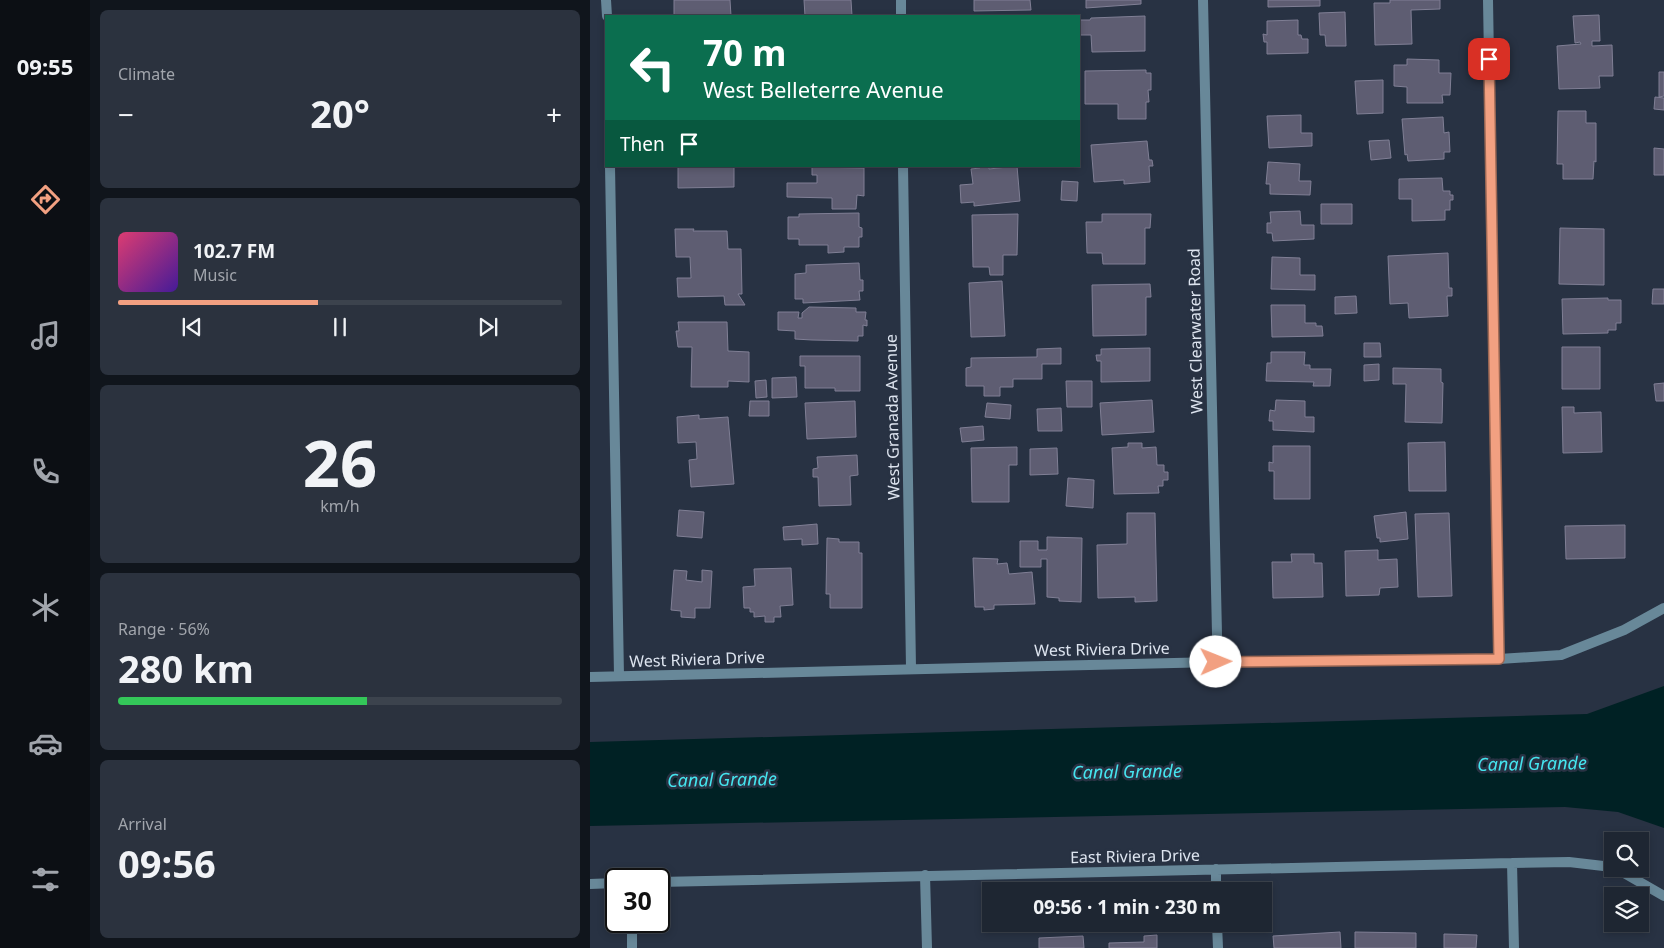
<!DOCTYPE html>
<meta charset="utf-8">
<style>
body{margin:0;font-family:"Noto Sans",sans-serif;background:#2b323e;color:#f1f3f6;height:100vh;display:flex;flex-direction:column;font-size:19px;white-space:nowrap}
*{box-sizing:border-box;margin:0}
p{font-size:16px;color:#a1a5ac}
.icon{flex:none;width:28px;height:28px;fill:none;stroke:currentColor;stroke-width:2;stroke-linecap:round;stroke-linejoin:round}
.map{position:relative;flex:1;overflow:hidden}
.drawer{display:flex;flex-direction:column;gap:10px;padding:10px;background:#10151c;width:500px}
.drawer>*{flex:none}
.top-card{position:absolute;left:15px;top:15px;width:475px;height:152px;border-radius:0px;box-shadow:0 2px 8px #0003,0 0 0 1px #3c434d;background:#0b6e4f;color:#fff;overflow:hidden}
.tools{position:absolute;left:1014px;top:832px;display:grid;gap:10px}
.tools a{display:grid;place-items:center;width:45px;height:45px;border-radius:0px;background:#1e2632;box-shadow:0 2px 8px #0003,0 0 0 1px #3c434d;font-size:25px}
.speed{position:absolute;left:15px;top:868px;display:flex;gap:10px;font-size:25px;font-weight:700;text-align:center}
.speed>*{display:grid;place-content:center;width:65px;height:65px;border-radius:50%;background:#1e2632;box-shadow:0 2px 8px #0003,0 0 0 1px #3c434d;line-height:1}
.speed .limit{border:2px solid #111;border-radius:8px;background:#fff;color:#111}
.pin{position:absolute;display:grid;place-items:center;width:42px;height:42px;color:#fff;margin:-21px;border-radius:10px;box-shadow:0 2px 8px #0006}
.me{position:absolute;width:55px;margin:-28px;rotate:89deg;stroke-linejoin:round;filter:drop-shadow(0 0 4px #0008)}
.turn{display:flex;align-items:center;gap:18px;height:105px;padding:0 15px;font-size:22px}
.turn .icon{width:65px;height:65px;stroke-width:2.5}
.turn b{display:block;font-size:35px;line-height:42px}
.then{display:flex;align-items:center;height:48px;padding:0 15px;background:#0003;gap:10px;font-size:19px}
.big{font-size:38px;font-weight:700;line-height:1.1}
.drawer .card{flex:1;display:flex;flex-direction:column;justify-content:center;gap:8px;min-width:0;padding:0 18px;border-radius:8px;background:#2b323e}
.drawer .dial{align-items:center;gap:0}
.dial b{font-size:65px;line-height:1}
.song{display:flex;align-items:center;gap:15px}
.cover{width:60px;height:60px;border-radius:8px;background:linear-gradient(135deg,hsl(340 70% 55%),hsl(260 70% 35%))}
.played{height:5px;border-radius:2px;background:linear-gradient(90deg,#f2a081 45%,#3c434d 45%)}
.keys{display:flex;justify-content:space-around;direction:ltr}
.heat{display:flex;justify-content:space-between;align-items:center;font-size:28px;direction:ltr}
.charge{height:8px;border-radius:4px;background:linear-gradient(90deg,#34c759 56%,#3c434d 0)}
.trip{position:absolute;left:392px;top:882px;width:290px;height:50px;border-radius:0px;background:#1e2632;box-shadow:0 2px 8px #0003,0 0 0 1px #3c434d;font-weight:700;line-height:50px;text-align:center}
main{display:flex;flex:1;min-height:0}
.menu{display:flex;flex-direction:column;width:90px;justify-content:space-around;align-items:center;background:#0c0f14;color:#a1a5ac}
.menu .icon{width:35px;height:35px}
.menu .current{color:#f2a081}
.menu b{font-size:22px;color:#f1f3f6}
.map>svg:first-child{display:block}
</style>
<main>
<nav class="menu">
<b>09:55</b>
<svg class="icon current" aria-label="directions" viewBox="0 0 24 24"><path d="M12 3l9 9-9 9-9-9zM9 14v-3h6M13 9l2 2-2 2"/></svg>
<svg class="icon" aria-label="music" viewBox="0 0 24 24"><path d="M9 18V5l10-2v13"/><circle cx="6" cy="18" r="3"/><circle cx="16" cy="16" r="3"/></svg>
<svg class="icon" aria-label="phone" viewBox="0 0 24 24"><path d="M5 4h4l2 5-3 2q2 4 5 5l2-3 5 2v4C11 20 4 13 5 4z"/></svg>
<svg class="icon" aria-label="climate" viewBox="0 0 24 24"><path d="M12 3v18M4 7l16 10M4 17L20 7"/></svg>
<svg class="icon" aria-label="car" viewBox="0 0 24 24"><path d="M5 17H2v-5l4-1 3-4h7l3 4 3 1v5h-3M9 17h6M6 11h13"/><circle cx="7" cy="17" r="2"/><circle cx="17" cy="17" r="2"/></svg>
<svg class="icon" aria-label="filters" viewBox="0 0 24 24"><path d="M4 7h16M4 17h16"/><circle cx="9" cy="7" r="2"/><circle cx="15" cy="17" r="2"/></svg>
</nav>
<section class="drawer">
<div class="card"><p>Climate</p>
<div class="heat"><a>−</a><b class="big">20°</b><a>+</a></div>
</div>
<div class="card">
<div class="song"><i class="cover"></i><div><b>102.7 FM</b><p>Music</p></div></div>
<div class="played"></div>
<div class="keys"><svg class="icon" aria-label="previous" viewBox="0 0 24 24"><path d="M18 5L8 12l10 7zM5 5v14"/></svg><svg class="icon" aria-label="pause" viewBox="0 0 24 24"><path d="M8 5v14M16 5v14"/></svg><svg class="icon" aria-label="next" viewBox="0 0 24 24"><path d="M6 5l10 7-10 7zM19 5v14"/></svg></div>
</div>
<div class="card dial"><b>26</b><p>km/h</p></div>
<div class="card"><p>Range · 56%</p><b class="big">280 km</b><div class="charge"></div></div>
<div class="card"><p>Arrival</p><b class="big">09:56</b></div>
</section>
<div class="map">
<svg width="1074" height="948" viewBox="0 0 1074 948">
<rect width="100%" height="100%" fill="#283243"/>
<!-- water -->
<path fill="#002124" d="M1074,686V828L1028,812L975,807L0,826V742L997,714Z"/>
<!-- building -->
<path fill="#5e5d72" stroke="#807f95" d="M84,0H140L141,16H84Z
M214,0H261L262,16H215Z
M384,0H440L441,10L384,11Z
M496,0H551V4L496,8Z
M678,0H730V6L678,7Z
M800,0H850V9L821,10L822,44L785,45L784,3H800Z
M755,12L756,46H736L735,35H730L729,13Z
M1009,15L1010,41H1002V46L1022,45L1023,76H1009L1010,88L969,89L967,46L991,44L990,42L985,43L983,16Z
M555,16V51L502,52L501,35H490V20H500L501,18Z
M708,20V35H711L712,39H718V53L677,54V42H674L673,34L677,35V21Z
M817,59L849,60V73H861L860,95H852L853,103H817V87L804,86V65H817Z
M556,70V73H561V90H558L559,102H556V119H528V104H495V71Z
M1069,72H1074V96L1069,97Z
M793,80V113L767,114L765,81Z
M1065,97L1074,98V110L1064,109Z
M968,111H996V123H1006V162L1004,161L1003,179H973V164H967Z
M711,115V133H722V146L679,148L677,116Z
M853,117L854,133L859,132L860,152H854V159L818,161L817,154L815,155L812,119Z
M799,140L801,158L781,160L779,141Z
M557,141L559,160H562L563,166H559L560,182L534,184V180L504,182L501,145Z
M1064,148L1074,149V175H1064Z
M678,162L710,164L709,181H721L720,195L680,194V184H676Z
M88,166H144V187L88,188Z
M389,166H399V169L427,166L430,201L384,206V202L371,203L370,185L383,184L381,169L390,168Z
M222,167L274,168V196L267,195L266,209H242V198L197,197V183H227V175H222Z
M852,178L853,191H860V195H863V200H860V210H855V220L822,221V199H809V179Z
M472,181L488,182L487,201L471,200Z
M731,204H762V224H731Z
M710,211L711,225H724V239L683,241L682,233H677V223H681L680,212Z
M269,213V227L272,228V237H269V247H254V252L238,253V245H209V239H198V217H209V214Z
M428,214L427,255H413V275H400L399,267H383L382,215Z
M512,214H561L560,228H555V264H513L512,253H497L496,222H512Z
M970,228L1014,229V285L969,284Z
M85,229H104L103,231H137L138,249H151L152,294H148L155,305H135L134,296L88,297L87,278H101L100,257H86Z
M858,253L859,288H862V296H857L858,316L819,318L818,303L800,304L798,256Z
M682,257L710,258V275H725V290L681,289Z
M269,263L270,280H273V291H269L270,300L213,303V299H205V274L216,273V265Z
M412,281L415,336L381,337L379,283Z
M560,284L561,297H556V335L503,336L502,285Z
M1063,289H1074V304H1062Z
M766,296L767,313L745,314V297Z
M1018,298V300H1031V323H1026V330H1018V333L973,334L972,299Z
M681,305H715V323H726V326H732L733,336L682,337Z
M219,307L266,308V312H276L275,320H277V326L273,325V336H268V341L222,340L205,339V331L188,330V312H209L208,318H212V313Z
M88,322H137L138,351L159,352V382L138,381V387H101L102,347H88L86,331H89Z
M774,343H790L791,357H774Z
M972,347H1010V389H972Z
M471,348V364H452V379H423V387H410V396H394V386H376V368L381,367V358L447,357V349Z
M560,348V381L511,382V361H507L506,355H511V349Z
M681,352H715L714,365H720V369H741L740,386H723L724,382L676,381L677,363H681Z
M210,356H270V391H245V388H215V366H210Z
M789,364V380L774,381V365Z
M803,368L851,369V382L853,383L852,423L815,422L816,384H803Z
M206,377L207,397L182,398V378Z
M176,380L177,397L166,398L165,381Z
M476,381H502V407H477Z
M1074,383V401H1066L1064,384Z
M562,400L564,432L512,435L510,403Z
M686,400L715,401V417H724V432L683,430V421H679L680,410L685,411Z
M160,401H179V416H159Z
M265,401L266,437L217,439L215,403Z
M397,403L421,405L420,419L395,417Z
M972,407H984V413L1011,412L1012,452L973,453Z
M471,408L472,431H448L447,409Z
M109,415V419L138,417L144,484L101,487L99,460L107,459L106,442L88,443L87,417Z
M393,426L394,440L372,442L370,428Z
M855,442L856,491H819L818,443Z
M538,443H552V448L566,447L567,465H574V472H578V480H573V486H568L569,493L524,494L522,448L538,447Z
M683,446H720V499H684V471H679V462L683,463Z
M427,447V465H419V502H382L381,448Z
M467,448L468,474L440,475V449Z
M267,455L268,475L260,476L261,505L229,506L228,477H223V469L228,468L227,457Z
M478,478L504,480L503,508L476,506Z
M89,510L114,512L112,538L87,536Z
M816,512L818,539L790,542V538H787L784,516Z
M537,513H565L567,601L545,602V597L508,598L507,545L537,544Z
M859,513L862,596L828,597L825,514Z
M227,524L228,544L212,545V539L194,540L193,527Z
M1035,525V558L976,559L975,526Z
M457,537L492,538L491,602L469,601V598L457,597V559H451V567H430V541H448V550H457Z
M237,538L249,539V542H269V553H272V608H240V594H236Z
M788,550V560L807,559L808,587L790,588L789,595L756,596L755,551Z
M701,554H724V563H732L733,597L683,598L682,562H702Z
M383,558L408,559L407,564L417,563L419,574L442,572L445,604L404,605V609L394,610V607H385Z
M201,568L203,605L190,606L191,617H184V622H175V616L164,617V612H160V608H154L153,587L165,586L164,569Z
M84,570L97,571L96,580L112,582V570L122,571L120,608H105V618L91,617V611L81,610Z
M750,932L751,948H684L683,936Z
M765,932L826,933V948H765Z
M854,934L887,935L886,948H854Z
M567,935V948H519V943L554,942V936Z
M493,936L494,948H449V938Z"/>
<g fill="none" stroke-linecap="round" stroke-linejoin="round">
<!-- street -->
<path stroke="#688899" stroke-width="10" d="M16,0L17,16
M311,0V16
M613,0L627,634L626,662
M898,0L909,659
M20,166L29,676
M313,166L321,668
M0,677L626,662L909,659L971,655L1034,630L1074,608
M922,863L924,948
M626,869V891
M1027,869L1074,896
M335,875L337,948
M69,882L922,863L979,862L1022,867
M0,884L26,883
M42,921V948
M627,924L628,948"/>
</g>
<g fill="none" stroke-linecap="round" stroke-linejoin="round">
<!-- route casing -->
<g stroke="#9d6854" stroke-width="12">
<path id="route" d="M626,662L909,659L899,59"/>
</g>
<!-- route -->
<use href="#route" stroke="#f2a081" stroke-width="9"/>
</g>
<g text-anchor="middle" stroke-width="5" stroke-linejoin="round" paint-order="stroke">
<!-- street labels -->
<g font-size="16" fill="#dde4ef" stroke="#283243">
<text transform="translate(605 331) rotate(-91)" y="6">West Clearwater Road</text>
<text transform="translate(302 417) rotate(-91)" y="6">West Granada Avenue</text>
<text transform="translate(512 649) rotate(-1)" y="6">West Riviera Drive</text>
<text transform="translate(107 659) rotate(-2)" y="6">West Riviera Drive</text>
<text transform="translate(545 856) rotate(-1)" y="6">East Riviera Drive</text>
</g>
<!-- water labels -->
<g font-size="18" font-style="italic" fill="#45e4ee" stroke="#283243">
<text transform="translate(942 764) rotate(-1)" y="6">Canal Grande</text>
<text transform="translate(537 772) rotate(-1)" y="6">Canal Grande</text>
<text transform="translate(132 780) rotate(-1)" y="6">Canal Grande</text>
</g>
</g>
</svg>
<div class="tools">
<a><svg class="icon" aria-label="search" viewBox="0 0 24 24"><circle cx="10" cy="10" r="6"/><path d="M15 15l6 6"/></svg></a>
<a><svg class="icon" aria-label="layers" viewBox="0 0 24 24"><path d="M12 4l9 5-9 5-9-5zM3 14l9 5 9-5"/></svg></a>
</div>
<div class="speed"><div class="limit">30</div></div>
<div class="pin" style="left:899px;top:59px;background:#d93025"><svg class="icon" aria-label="arrive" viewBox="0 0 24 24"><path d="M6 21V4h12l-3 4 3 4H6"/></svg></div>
<svg class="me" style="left:626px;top:662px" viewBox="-20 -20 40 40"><circle r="19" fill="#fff"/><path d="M0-13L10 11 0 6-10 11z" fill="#f2a081"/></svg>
<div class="trip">09:56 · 1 min · 230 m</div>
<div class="top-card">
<div class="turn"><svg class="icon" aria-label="left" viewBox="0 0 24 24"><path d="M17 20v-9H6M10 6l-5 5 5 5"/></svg><div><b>70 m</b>West Belleterre Avenue</div></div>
<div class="then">Then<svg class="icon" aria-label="arrive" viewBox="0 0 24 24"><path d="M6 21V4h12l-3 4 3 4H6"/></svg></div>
</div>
</div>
</main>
